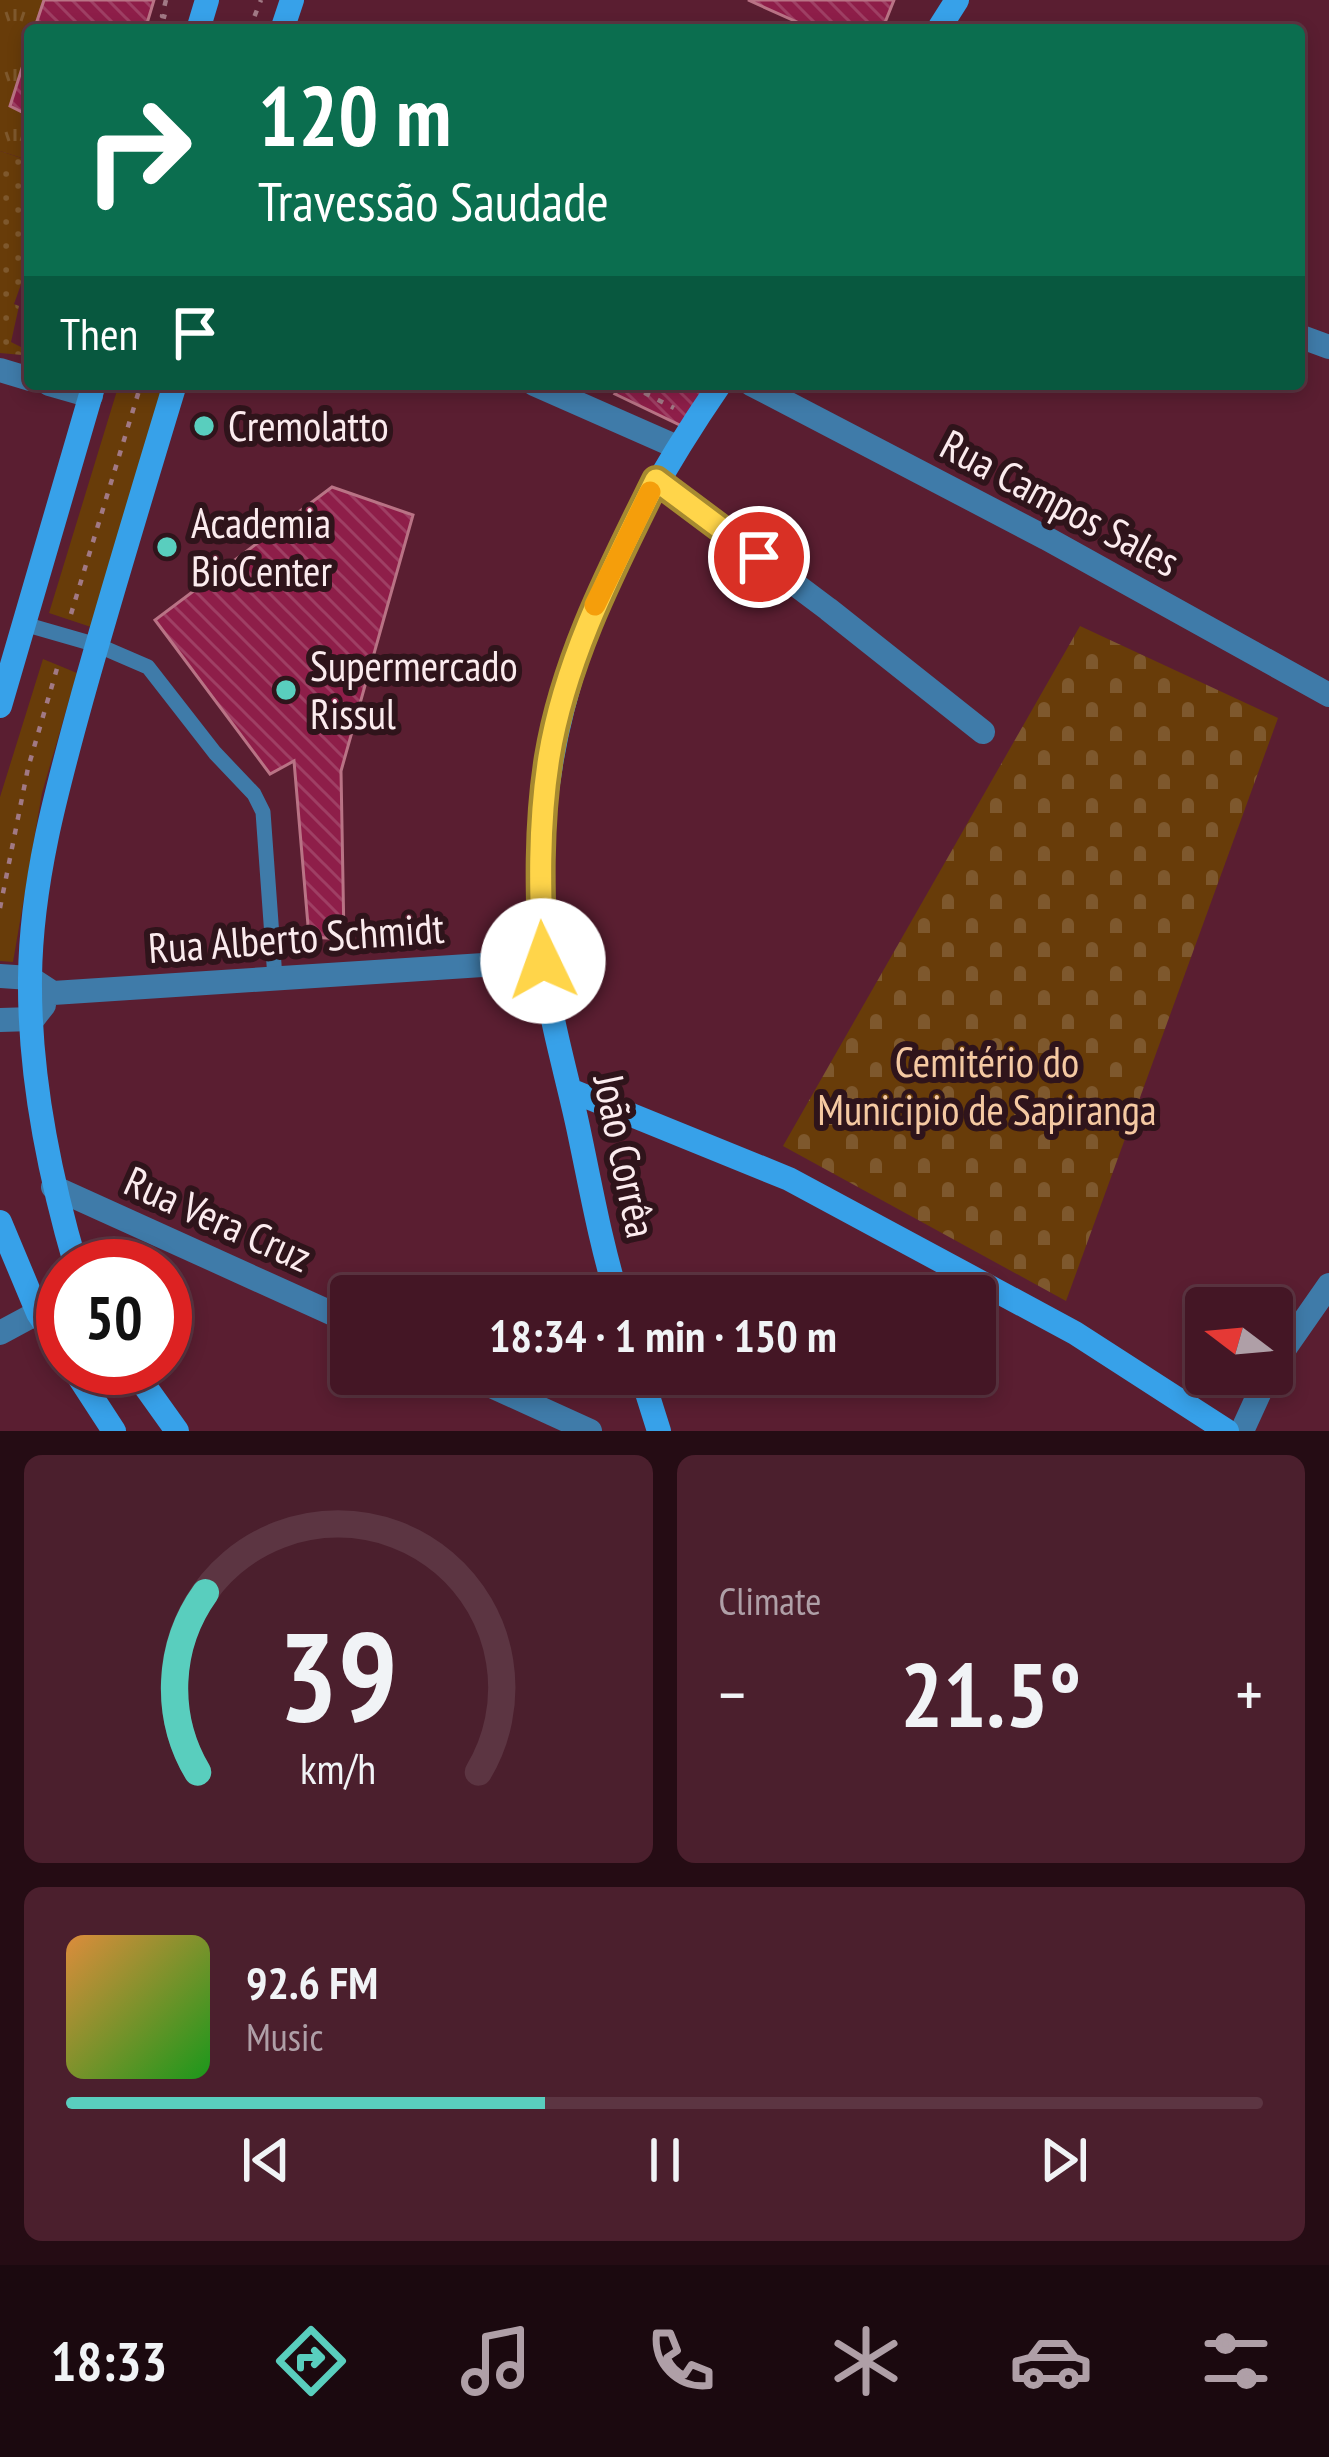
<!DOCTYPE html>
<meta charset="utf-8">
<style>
body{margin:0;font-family:"PT Sans Narrow",sans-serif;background:#4b1f2d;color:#f1f3f6;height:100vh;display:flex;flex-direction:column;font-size:45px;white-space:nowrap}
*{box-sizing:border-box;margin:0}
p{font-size:39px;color:#af9fa7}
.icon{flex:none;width:66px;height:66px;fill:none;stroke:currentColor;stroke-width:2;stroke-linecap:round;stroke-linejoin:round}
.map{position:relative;height:1431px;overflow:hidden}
.details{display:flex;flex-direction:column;gap:24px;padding:24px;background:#250c14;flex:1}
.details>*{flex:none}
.hud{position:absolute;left:24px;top:24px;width:1281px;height:366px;border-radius:12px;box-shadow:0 6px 18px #0003,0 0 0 3px #5c3542;background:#0b6e4f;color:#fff;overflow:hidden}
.needle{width:78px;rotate:286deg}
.tools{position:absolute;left:1185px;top:1287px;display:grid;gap:24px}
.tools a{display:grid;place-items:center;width:108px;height:108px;border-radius:12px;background:#441625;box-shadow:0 6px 18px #0003,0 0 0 3px #5c3542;font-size:60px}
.speed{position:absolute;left:36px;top:1239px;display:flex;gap:24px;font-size:60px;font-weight:700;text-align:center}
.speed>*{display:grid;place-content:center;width:156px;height:156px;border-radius:50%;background:#441625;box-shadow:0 6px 18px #0003,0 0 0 3px #5c3542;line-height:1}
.speed .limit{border:18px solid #d22;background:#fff;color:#111}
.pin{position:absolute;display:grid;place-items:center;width:102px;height:102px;color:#fff;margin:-51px;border:6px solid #fff;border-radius:50%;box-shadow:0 3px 12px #0007}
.me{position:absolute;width:132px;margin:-66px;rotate:357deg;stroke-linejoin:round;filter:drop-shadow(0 0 9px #0008)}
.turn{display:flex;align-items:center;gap:42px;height:252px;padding:0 36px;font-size:54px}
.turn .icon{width:156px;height:156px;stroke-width:2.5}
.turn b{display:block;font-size:84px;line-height:102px}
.then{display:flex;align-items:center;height:114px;padding:0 36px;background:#0003;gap:24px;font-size:45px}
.big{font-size:90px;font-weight:600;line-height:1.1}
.details .card{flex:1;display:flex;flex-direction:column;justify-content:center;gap:18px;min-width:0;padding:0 42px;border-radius:18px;background:#4b1f2d}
.details .dial{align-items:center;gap:0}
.dial svg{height:312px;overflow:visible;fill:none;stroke:#5c3542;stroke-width:7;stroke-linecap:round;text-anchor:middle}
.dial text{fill:#f1f3f6;stroke:none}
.song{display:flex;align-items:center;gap:36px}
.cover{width:144px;height:144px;border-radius:18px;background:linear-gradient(135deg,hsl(30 70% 55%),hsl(120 70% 35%))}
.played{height:12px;border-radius:6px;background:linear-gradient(90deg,#59cebe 40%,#5c3542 40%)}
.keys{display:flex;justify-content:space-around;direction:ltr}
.heat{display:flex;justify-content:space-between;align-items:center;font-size:66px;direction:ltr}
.details .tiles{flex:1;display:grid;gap:24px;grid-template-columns:1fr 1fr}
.card:last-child{grid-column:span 2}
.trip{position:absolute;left:330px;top:1275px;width:666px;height:120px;border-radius:12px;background:#441625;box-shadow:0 6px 18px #0003,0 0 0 3px #5c3542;font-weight:600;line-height:120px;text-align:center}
.tabs{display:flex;height:192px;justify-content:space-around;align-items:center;background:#1b090f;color:#af9fa7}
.tabs .icon{width:84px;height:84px}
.tabs .on{color:#59cebe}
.tabs b{font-size:54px;color:#f1f3f6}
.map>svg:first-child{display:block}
</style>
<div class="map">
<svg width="1329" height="1431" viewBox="0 0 1329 1431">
<defs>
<pattern id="grass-tufts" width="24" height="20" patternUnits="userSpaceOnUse" patternTransform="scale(3)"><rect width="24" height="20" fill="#683c09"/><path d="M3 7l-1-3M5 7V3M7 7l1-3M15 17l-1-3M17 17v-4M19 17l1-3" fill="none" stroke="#7e582d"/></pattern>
<pattern id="cemetery-stones" width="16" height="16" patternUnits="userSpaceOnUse" patternTransform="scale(3)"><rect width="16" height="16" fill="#683c09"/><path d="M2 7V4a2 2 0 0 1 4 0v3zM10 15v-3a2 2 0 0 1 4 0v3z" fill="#7e582d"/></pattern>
<pattern id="garden-dots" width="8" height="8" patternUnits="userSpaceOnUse" patternTransform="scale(3)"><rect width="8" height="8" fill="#683c09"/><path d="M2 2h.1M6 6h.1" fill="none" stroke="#7e582d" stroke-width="1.8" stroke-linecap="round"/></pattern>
<pattern id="building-back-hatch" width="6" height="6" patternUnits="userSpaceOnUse" patternTransform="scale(3)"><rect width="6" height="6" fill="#8e1e49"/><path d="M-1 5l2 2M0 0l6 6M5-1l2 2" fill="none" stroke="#9f3f64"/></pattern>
</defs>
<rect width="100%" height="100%" fill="#5a1e31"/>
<!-- grass -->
<path fill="url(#grass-tufts)" d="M0,0H44L34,30H30V43L10,105L30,116L25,159L0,151Z"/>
<!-- cemetery -->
<path fill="url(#cemetery-stones)" d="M1080,626L1278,718L1066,1301L783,1146Z"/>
<!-- park -->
<path fill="#683c09" d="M119,384H166L97,629L49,613Z
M43,659L77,673L42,793L13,962L0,961V797Z"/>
<!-- garden -->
<path fill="url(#garden-dots)" d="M0,151L30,161V259L14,304L19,306L11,342L25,349L22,355L0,353Z"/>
<!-- building -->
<path fill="url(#building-back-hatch)" stroke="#b97385" stroke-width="3" d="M44,0H154L145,30H34Z
M748,0H894L882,30H815Z
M30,43V116L10,106Z
M623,384H708L682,426L615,394Z
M332,487L413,515L341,771L344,939L309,937L294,761L270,774L155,620Z"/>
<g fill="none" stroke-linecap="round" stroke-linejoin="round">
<!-- path -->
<path stroke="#a17985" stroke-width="4.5" stroke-dasharray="6 9" stroke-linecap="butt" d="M166,0L162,16L173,19
M249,30L261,0
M631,386L674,408
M71,614L141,384
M0,908L28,768L58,665"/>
<!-- lane -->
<path stroke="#3f7ba9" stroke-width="15" d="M24,624L97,645L148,667L215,753L254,794L263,812L275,978"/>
<!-- street -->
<path stroke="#3f7ba9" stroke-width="24" d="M1299,336L1329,347
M0,370L30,379
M49,384L91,396
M534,384L677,447
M751,384L1046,538L1329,695
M656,480L828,609L983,732
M0,976L30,978L53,993L543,961
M0,1020L33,1019L44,1005
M53,1187L351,1322
M0,1333L63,1299
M1272,1367L1329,1285
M465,1374L590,1431
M1242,1431L1268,1374"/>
<!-- secondary -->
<path stroke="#37a1e9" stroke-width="24" d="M198,30L207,0
M282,30L292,0
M938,30L957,0
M0,706L94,384
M570,1090L789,1179L1075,1333L1227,1431
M0,1222L38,1313L63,1352
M76,1266C49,1174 29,1074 30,978C31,880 58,785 84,691C113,588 144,486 175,384
M617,1296C600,1241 590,1183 578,1127C566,1071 548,1013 543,956C525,735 597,563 720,384
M73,1368L114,1431
M132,1368L177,1431
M641,1374L659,1431"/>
</g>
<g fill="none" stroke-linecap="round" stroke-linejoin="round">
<!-- route casing -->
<g stroke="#a68a30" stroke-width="30">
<path id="route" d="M543,961C540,893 538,825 549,757C565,659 612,569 656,480L759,557"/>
</g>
<!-- route -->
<use href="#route" stroke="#ffd54a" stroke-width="21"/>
<!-- slow -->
<path stroke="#f59e0b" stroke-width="21" d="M595,605L650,492"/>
</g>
<!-- markers -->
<g fill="#59cebe" stroke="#2f141b" stroke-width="4.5">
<circle cx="204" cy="426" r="12"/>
<circle cx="167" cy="547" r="12"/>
<circle cx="286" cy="690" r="12"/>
</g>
<g text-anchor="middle" stroke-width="12" stroke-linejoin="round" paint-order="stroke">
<!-- poi labels -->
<g font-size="42" fill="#fbebee" stroke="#2f141b" text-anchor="start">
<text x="228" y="441">Cremolatto</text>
<text x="191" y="538">Academia<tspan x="191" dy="48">BioCenter</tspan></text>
<text x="310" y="681">Supermercado<tspan x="310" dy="48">Rissul</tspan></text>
</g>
<!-- street labels -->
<g font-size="42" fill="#fbebee" stroke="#2f141b">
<text transform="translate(1060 503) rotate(28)" y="15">Rua Campos Sales</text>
<text transform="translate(296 938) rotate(-4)" y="15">Rua Alberto Schmidt</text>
<text transform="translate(625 1156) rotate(78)" y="15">João Corrêa</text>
<text transform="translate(218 1219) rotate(24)" y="15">Rua Vera Cruz</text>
</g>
<!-- park labels -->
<g font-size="42" fill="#f5c9a2" stroke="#2f141b">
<text x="987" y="1077">Cemitério do<tspan x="987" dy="48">Municipio de Sapiranga</tspan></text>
</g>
</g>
</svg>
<div class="tools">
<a><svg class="needle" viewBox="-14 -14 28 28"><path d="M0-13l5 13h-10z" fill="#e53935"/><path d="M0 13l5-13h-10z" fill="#af9fa7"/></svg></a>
</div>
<div class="speed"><div class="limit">50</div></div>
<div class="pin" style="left:759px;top:557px;background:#d93025"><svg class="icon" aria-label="arrive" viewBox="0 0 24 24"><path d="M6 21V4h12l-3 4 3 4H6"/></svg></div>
<svg class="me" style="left:543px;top:961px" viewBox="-20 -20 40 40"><circle r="19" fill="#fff"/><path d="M0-13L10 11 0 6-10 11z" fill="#ffd54a"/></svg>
<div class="trip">18:34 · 1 min · 150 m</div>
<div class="hud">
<div class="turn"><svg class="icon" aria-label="right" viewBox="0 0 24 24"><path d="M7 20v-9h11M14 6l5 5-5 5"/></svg><div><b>120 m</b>Travessão Saudade</div></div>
<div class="then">Then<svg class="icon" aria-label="arrive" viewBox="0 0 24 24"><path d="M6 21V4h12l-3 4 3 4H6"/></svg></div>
</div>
</div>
<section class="details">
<div class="tiles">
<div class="card dial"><svg viewBox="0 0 100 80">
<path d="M14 69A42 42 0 1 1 86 69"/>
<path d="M14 69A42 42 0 0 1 16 23" stroke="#59cebe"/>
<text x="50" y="56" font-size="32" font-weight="700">39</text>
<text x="50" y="72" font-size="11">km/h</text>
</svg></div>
<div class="card"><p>Climate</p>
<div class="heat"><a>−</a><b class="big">21.5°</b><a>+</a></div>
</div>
<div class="card">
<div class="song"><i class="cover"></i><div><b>92.6 FM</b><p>Music</p></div></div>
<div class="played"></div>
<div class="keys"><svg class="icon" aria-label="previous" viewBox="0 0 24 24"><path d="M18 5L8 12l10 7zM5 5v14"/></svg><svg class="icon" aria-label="pause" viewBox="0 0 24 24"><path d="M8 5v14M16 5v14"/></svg><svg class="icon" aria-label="next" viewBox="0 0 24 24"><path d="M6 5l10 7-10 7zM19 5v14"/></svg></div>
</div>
</div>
</section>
<nav class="tabs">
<b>18:33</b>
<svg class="icon on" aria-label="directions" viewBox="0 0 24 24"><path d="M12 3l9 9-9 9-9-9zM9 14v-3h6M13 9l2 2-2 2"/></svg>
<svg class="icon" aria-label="music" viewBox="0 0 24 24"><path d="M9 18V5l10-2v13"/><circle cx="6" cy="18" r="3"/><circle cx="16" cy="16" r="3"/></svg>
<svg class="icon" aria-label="phone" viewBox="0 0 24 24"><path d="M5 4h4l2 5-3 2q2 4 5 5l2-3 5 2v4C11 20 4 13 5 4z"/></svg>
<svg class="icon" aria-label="climate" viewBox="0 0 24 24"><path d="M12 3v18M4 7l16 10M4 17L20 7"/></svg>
<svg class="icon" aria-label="car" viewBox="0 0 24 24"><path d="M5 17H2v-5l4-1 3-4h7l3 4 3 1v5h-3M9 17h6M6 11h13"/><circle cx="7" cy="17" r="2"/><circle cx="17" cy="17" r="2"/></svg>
<svg class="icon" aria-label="filters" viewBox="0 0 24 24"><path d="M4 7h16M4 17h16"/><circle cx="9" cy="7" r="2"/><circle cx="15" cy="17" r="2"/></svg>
</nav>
